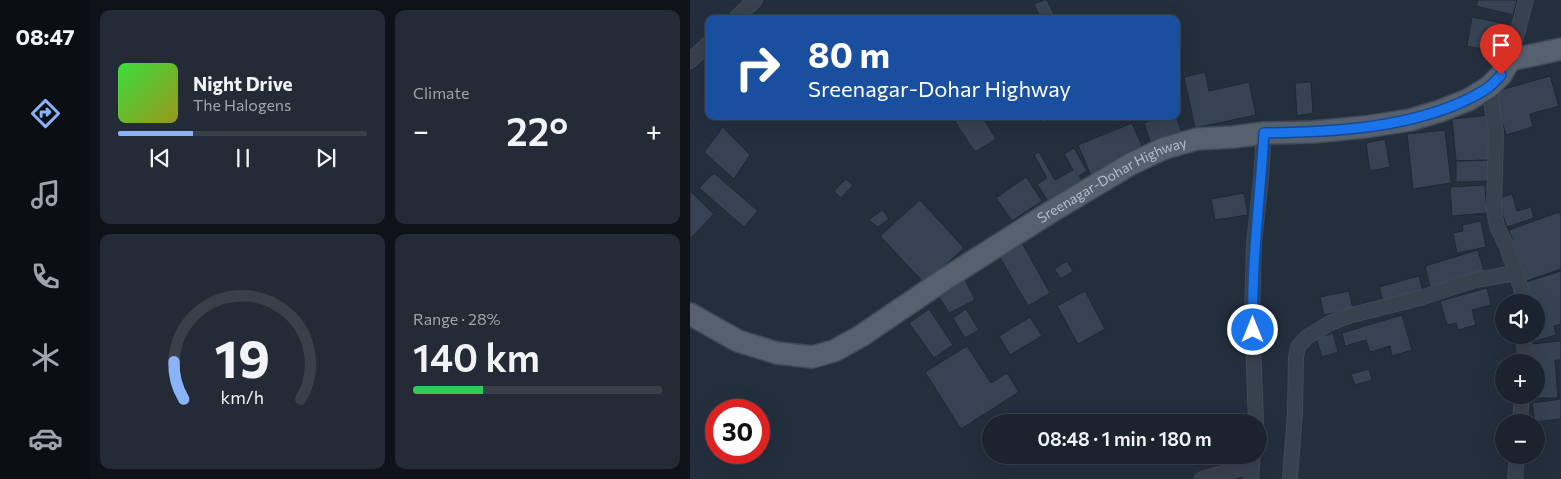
<!DOCTYPE html>
<meta charset="utf-8">
<style>
body{margin:0;font-family:Commissioner,sans-serif;background:#242b36;color:#f1f3f6;height:100vh;display:flex;flex-direction:column;font-size:19px;white-space:nowrap}
*{box-sizing:border-box;margin:0}
p{font-size:16px;color:#a0a4aa}
.icon{flex:none;width:28px;height:28px;fill:none;stroke:currentColor;stroke-width:2;stroke-linecap:round;stroke-linejoin:round}
.map{position:relative;flex:1;overflow:hidden}
.drawer{display:flex;flex-direction:column;gap:10px;padding:10px;background:#0f1319;width:600px}
.drawer>*{flex:none}
.banner{position:absolute;left:15px;top:15px;width:475px;height:105px;border-radius:10px;box-shadow:0 5px 20px #0002,0 0 0 1px #39404a;background:#1a4fa0;color:#fff;overflow:hidden}
.buttons{position:absolute;left:805px;top:294px;display:grid;gap:10px}
.buttons a{display:grid;place-items:center;width:50px;height:50px;border-radius:50%;background:#1b232e;box-shadow:0 5px 20px #0002,0 0 0 1px #39404a;font-size:25px}
.speed{position:absolute;left:15px;top:399px;display:flex;gap:10px;font-size:25px;font-weight:700;text-align:center}
.speed>*{display:grid;place-content:center;width:65px;height:65px;border-radius:50%;background:#1b232e;box-shadow:0 5px 20px #0002,0 0 0 1px #39404a;line-height:1}
.speed .limit{border:8px solid #d22;background:#fff;color:#111}
.pin{position:absolute;display:grid;place-items:center;width:42px;height:42px;color:#fff;margin:-51px -21px;border-radius:50% 50% 50% 0;rotate:-45deg;box-shadow:0 0 5px #0007}
.pin .icon{rotate:45deg}
.me{position:absolute;width:55px;margin:-28px;rotate:0deg;stroke-linejoin:round;filter:drop-shadow(0 0 4px #0008)}
.turn{display:flex;align-items:center;gap:18px;height:105px;padding:0 20px;font-size:22px}
.turn .icon{width:65px;height:65px;stroke-width:2.5}
.turn b{display:block;font-size:35px;line-height:42px}
.big{font-size:38px;font-weight:600;line-height:1.1}
.drawer .widget{flex:1;display:flex;flex-direction:column;justify-content:center;gap:8px;min-width:0;padding:0 18px;border-radius:10px;background:#242b36}
.drawer .dial{align-items:center;gap:0}
.dial svg{height:130px;overflow:visible;fill:none;stroke:#39404a;stroke-width:7;stroke-linecap:round;text-anchor:middle}
.dial text{fill:#f1f3f6;stroke:none}
.song{display:flex;align-items:center;gap:15px}
.cover{width:60px;height:60px;border-radius:8px;background:linear-gradient(135deg,hsl(120 70% 55%),hsl(60 70% 35%))}
.played{height:5px;border-radius:2px;background:linear-gradient(90deg,#8ab4f8 30%,#39404a 30%)}
.keys{display:flex;justify-content:space-around;direction:ltr}
.heat{display:flex;justify-content:space-between;align-items:center;font-size:28px;direction:ltr}
.charge{height:8px;border-radius:4px;background:linear-gradient(90deg,#34c759 28%,#39404a 0)}
.drawer .tiles{flex:1;display:grid;gap:10px;grid-template-columns:repeat(2,1fr)}
.trip{position:absolute;left:292px;top:414px;width:285px;height:50px;border-radius:25px;background:#1b232e;box-shadow:0 5px 20px #0002,0 0 0 1px #39404a;font-weight:600;line-height:50px;text-align:center}
main{display:flex;flex:1;min-height:0}
.tabs{display:flex;flex-direction:column;width:90px;justify-content:space-around;align-items:center;background:#0b0e12;color:#a0a4aa}
.tabs .icon{width:35px;height:35px}
.tabs .on{color:#8ab4f8}
.tabs b{font-size:22px;color:#f1f3f6}
.map>svg:first-child{display:block}
</style>
<main>
<nav class="tabs">
<b>08:47</b>
<svg class="icon on" aria-label="directions" viewBox="0 0 24 24"><path d="M12 3l9 9-9 9-9-9zM9 14v-3h6M13 9l2 2-2 2"/></svg>
<svg class="icon" aria-label="music" viewBox="0 0 24 24"><path d="M9 18V5l10-2v13"/><circle cx="6" cy="18" r="3"/><circle cx="16" cy="16" r="3"/></svg>
<svg class="icon" aria-label="phone" viewBox="0 0 24 24"><path d="M5 4h4l2 5-3 2q2 4 5 5l2-3 5 2v4C11 20 4 13 5 4z"/></svg>
<svg class="icon" aria-label="climate" viewBox="0 0 24 24"><path d="M12 3v18M4 7l16 10M4 17L20 7"/></svg>
<svg class="icon" aria-label="car" viewBox="0 0 24 24"><path d="M5 17H2v-5l4-1 3-4h7l3 4 3 1v5h-3M9 17h6M6 11h13"/><circle cx="7" cy="17" r="2"/><circle cx="17" cy="17" r="2"/></svg>
</nav>
<section class="drawer">
<div class="tiles">
<div class="widget">
<div class="song"><i class="cover"></i><div><b>Night Drive</b><p>The Halogens</p></div></div>
<div class="played"></div>
<div class="keys"><svg class="icon" aria-label="previous" viewBox="0 0 24 24"><path d="M18 5L8 12l10 7zM5 5v14"/></svg><svg class="icon" aria-label="pause" viewBox="0 0 24 24"><path d="M8 5v14M16 5v14"/></svg><svg class="icon" aria-label="next" viewBox="0 0 24 24"><path d="M6 5l10 7-10 7zM19 5v14"/></svg></div>
</div>
<div class="widget"><p>Climate</p>
<div class="heat"><a>−</a><b class="big">22°</b><a>+</a></div>
</div>
<div class="widget dial"><svg viewBox="0 0 100 80">
<path d="M14 69A42 42 0 1 1 86 69"/>
<path d="M14 69A42 42 0 0 1 8 46" stroke="#8ab4f8"/>
<text x="50" y="56" font-size="32" font-weight="700">19</text>
<text x="50" y="72" font-size="11">km/h</text>
</svg></div>
<div class="widget"><p>Range · 28%</p><b class="big">140 km</b><div class="charge"></div></div>
</div>
</section>
<div class="map">
<svg width="871" height="479" viewBox="0 0 871 479">
<rect width="100%" height="100%" fill="#242f3e"/>
<!-- building -->
<path fill="#364354" stroke="#1f2835" d="M354,0H357L365,16L360,19H351L344,4Z
M788,0H827L823,15L786,6Z
M782,17L813,23L808,52L777,46Z
M515,72L519,91L559,82L566,115L505,128L494,77Z
M860,76L869,106L840,114L843,127L816,135L804,92Z
M621,82L623,113L607,116L605,83Z
M799,115L801,160L766,161L762,119Z
M273,116H292L306,139L285,152L265,122Z
M350,116H370L353,123Z
M474,116H486L492,133L461,144L454,123Z
M442,123L455,153L401,176L388,145Z
M33,127L60,155L44,179L14,152Z
M755,130L761,183L723,189L717,134Z
M695,139L700,167L680,171L676,143Z
M384,148L397,171L389,176L395,185L361,206L347,184L357,178L344,155L349,152L365,180L383,170L374,154Z
M801,160V181L766,182V161Z
M24,173L68,211L54,227L9,188Z
M336,177L352,201L322,221L306,198Z
M156,179L163,185L151,198L144,191Z
M795,185L797,213L762,216L760,187Z
M0,191L24,214L1,238L0,237Z
M554,193L558,215L525,220L521,199Z
M822,194L827,211L841,207L844,218L817,227L807,199Z
M230,200L274,248L235,284L190,236Z
M193,210L199,219L188,227L178,220Z
M869,212L871,216V269L836,281L819,230Z
M791,221L796,247L767,253L763,233L773,231L772,225Z
M331,241L360,293L338,306L308,254Z
M788,250L795,274L741,290L735,266Z
M377,261L383,271L371,279L364,269Z
M871,271V324L864,326L866,335L845,341L844,335H846V302H839L836,282Z
M729,276L733,290L693,301L689,287Z
M275,279L285,300L259,313L247,294Z
M797,288L801,305L782,310L786,325L768,330L766,323L757,325L750,301Z
M395,291L415,329L388,344L367,306Z
M659,291L663,309L634,315L630,297Z
M239,309L263,345L244,358L219,323Z
M276,309L289,330L275,338L263,318Z
M712,315L722,350L702,356L700,346L680,352L676,340L655,346L652,333Z
M340,317L352,336L320,355L309,336Z
M643,333L648,352L632,357L626,338Z
M871,341V360H865L868,398H845L846,362H843L841,344Z
M277,346L301,383L317,373L329,392L271,429L235,372Z
M679,369L682,380L665,385L661,374Z
M871,399V419L845,422L842,403Z"/>
<g fill="none" stroke-linecap="round" stroke-linejoin="round">
<!-- minor casing -->
<g stroke="#414a57" stroke-width="16">
<path id="minor" d="M45,19L65,0
M820,60L836,0
M0,61L19,43
M799,87L806,132L804,210L807,226L817,247L831,288L833,302
M834,335L835,362
M566,422L562,316L564,244L571,178L574,133
M830,422L832,395
M512,479L562,465
M561,479L563,455
M600,479L605,412L606,357L608,347L617,337L640,323L658,316L730,298L785,280L826,273
M825,479L827,455"/>
</g>
<!-- primary casing -->
<g stroke="#414a57" stroke-width="24">
<g id="primary">
<path id="s1" d="M0,314L48,341L87,353L122,357L144,351L171,336L255,279L359,213L441,164L475,148L507,139L543,137L574,133L623,132L675,127L720,120L750,111L778,100L799,87L811,75L820,60L871,49"/>
</g>
</g>
<!-- minor -->
<use href="#minor" stroke="#38414e" stroke-width="14"/>
<!-- primary -->
<use href="#primary" stroke="#56606e" stroke-width="21"/>
</g>
<g fill="none" stroke-linecap="round" stroke-linejoin="round">
<!-- route casing -->
<g stroke="#114b97" stroke-width="12">
<path id="route" d="M563,330C561,264 570,199 574,133C640,132 709,129 770,103C780,98 792,93 800,86C804,83 807,79 811,75"/>
</g>
<!-- route -->
<use href="#route" stroke="#1a73e8" stroke-width="9"/>
</g>
<g text-anchor="middle" stroke-width="5" stroke-linejoin="round" paint-order="stroke">
<!-- street labels -->
<g font-size="14" fill="#b4bcc9" stroke="#1d2633">
<text dy="5" stroke="none"><textPath href="#s1" startOffset="481">Sreenagar-Dohar Highway</textPath></text>
</g>
</g>
</svg>
<div class="buttons">
<a><svg class="icon" aria-label="sound" viewBox="0 0 24 24"><path d="M4 9h4l5-4v14l-5-4H4zM17 9q2 3 0 6"/></svg></a>
<a>+</a>
<a>−</a>
</div>
<div class="speed"><div class="limit">30</div></div>
<div class="pin" style="left:811px;top:75px;background:#d93025"><svg class="icon" aria-label="arrive" viewBox="0 0 24 24"><path d="M6 21V4h12l-3 4 3 4H6"/></svg></div>
<svg class="me" style="left:563px;top:330px" viewBox="-20 -20 40 40"><circle r="17" fill="#1a73e8" stroke="#fff" stroke-width="3"/><path d="M0-11L8 9 0 5-8 9z" fill="#fff"/></svg>
<div class="trip">08:48 · 1 min · 180 m</div>
<div class="banner">
<div class="turn"><svg class="icon" aria-label="right" viewBox="0 0 24 24"><path d="M7 20v-9h11M14 6l5 5-5 5"/></svg><div><b>80 m</b>Sreenagar-Dohar Highway</div></div>
</div>
</div>
</main>
